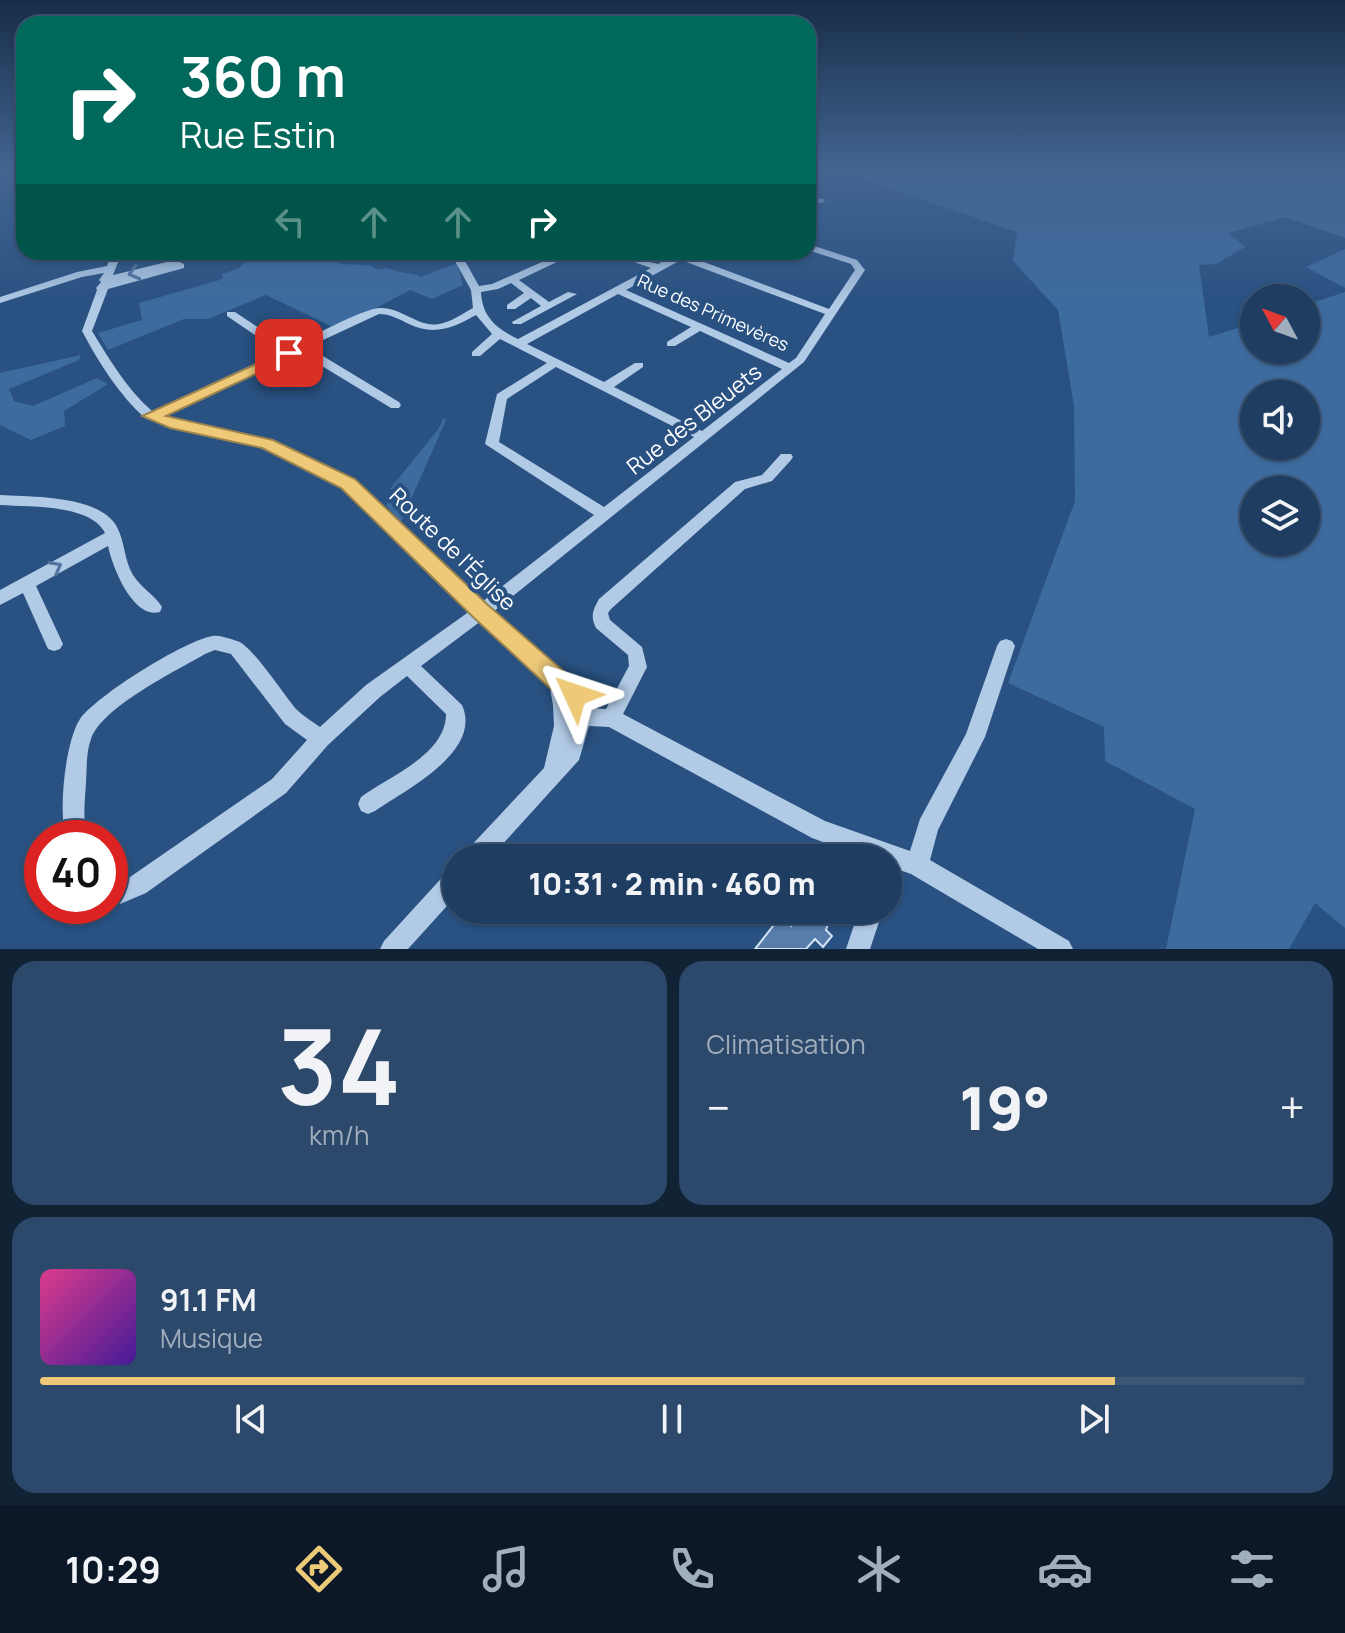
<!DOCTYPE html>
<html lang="fr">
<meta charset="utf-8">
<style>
body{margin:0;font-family:Manrope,sans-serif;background:#2c486a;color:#f1f3f6;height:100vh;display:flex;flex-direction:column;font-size:30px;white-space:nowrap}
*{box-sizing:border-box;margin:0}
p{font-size:26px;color:#a1aebd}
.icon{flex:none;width:44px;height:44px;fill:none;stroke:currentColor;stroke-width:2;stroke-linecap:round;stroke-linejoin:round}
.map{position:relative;height:949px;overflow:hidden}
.drawer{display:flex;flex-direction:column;gap:12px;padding:12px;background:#112235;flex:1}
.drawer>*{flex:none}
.hud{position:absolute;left:16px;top:16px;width:800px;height:244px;border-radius:24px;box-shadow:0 2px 6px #0004,0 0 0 2px #3c5676;background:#00695c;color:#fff;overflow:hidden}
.needle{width:52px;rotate:311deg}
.tools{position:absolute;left:1240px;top:284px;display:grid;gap:16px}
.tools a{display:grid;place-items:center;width:80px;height:80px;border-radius:50%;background:#1f3d61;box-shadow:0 2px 6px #0004,0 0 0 2px #3c5676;font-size:40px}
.speed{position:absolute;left:24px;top:820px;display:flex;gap:16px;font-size:40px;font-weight:700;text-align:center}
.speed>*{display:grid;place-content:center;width:104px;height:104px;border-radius:50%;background:#1f3d61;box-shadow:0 2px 6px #0004,0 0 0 2px #3c5676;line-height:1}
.speed .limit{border:12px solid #d22;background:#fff;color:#111}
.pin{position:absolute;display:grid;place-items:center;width:68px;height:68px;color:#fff;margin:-34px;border-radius:16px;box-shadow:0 4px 12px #0006}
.me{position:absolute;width:88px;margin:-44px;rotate:312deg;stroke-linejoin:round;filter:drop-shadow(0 0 6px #0008)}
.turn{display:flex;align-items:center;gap:28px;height:168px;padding:0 32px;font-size:36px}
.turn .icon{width:104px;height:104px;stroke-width:2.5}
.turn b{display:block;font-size:56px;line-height:68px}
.lanes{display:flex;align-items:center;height:76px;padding:0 32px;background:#0003;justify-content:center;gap:40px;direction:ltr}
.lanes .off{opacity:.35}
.big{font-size:60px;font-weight:800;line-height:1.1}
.drawer .widget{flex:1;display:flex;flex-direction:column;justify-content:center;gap:12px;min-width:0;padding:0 28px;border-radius:24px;background:#2c486a}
.drawer .dial{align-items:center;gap:0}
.dial b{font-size:104px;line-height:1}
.song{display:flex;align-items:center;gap:24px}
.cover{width:96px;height:96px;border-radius:12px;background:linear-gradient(135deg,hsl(330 70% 55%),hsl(260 70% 35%))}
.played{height:8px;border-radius:4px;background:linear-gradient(90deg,#edc978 85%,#3c5676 85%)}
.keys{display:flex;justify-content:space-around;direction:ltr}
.heat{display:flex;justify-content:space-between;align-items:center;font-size:44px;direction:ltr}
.drawer .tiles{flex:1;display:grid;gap:12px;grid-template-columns:1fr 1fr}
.widget:last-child{grid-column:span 2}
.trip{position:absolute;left:442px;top:844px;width:460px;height:80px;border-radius:40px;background:#1f3d61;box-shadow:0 2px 6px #0004,0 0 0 2px #3c5676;font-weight:800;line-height:80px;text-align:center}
.menu{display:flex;height:128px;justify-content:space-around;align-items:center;background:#0c1827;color:#a1aebd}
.menu .icon{width:56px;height:56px}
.menu .active{color:#edc978}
.menu b{font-size:36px;color:#f1f3f6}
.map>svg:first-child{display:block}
</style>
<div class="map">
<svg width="1345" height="949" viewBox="0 0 1345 949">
<rect width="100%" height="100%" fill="#295181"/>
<!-- green -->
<path fill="#3e6b9e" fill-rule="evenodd" d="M843,172H1345V238L1285,217L1229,233L1245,247L1216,264L1199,265L1209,337L1254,323V350H1306V305L1345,292V928L1315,903L1289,949H1166L1195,809L1105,761L1104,727L1008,683L1075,501L1074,406L1058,310L1013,261L1017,232ZM1306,394V446H1254V394ZM1306,490V542H1254V490Z
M1345,249V288L1306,267Z
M255,252H342L339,259L341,264L370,265L378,270L387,268C398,273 415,273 421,277L457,263L463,285L432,299L410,290L337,329L266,295L208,319H184L108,350L98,333L142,320L139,303L223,279L222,274L238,269Z
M81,355L79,360L9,389L14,401L33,406L97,378L108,384L64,411L65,426L31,440L0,425V373Z
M443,419H446L443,427L401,522L386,505L398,491L390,489L439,428Z"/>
<!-- building -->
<path fill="#567dab" stroke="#d4e3f5" stroke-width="2" d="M804,910H828L830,918L826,930L832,936L823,947L815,939L806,949H755L777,921L781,924L784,919L791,926Z"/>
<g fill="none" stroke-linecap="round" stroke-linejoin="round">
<!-- minor -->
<path fill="#b1cae6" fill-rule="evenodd" d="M0,172H13L0,176Z
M808,197L824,199L825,201L821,203L808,201Z
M808,244L857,260L865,270L804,362L493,612L582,689L589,708L606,709L629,666L628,655L596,628C590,616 593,610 599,599L735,482L762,475L781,454H791L793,457L791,460L772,481L745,489L611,609L608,613L610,620L642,647L647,667L623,714L825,821L910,851L920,819L966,734L997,646L1000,641L1006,639L1012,641L1015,646L985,737L938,830L930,860L1069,941L1073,949H1038L911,874L888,866V858H867L812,838L609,727L589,726L579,760L490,858H464L467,850L544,768L554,726L553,705L549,683L481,621L421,666L462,705C483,752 405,790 375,811L368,814L361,811L358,804L361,797C389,776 446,755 446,714L407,676L380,697L328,745L286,793L146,893L120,904L110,903V881L120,882L130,877L272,779L307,740L285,724L231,654L215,650L205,654C176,671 102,707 91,739C86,752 87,768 86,782C85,802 82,819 88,838H66C58,812 65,742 80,719C96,696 185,640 213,636C220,635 230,639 237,641C251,644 284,695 296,709C303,716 312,721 320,727L366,685L470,611L343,486L263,447L146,419C119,395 99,363 82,331L97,290L96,288L101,282L99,280L104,273L82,277L0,303V297L77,272L107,266L112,252H122L113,275L175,260L184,264V268L108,289L92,331C109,359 127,389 152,411L280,352L227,316V312H235L289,348C307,339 364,308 380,308C401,307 419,328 439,324C451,322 462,314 473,308L471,290L450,252H460L479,286L492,284L542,262L522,252H535L550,259L565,252H578L519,280L549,302L568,292L577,294L521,324H513L512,322L541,306L531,298L515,309H507V305L524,293L511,283L498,289L481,292C482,317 497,329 518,339L651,268L634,262V258L658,264L681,252H693L688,256L829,309L855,270L851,264L808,250ZM681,260L825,314L796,358L789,363L626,290ZM618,294L691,327L667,342V346H675L700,331L782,369L702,431L614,387L643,367V363H635L604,382L527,344ZM379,314C390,314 399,319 409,324C434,336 453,328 476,315L492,334L472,352V356H480L500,339L547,363L497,394L485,444L594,515L482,602L353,480L272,441L163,415L299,352L391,408H399L401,405L399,402L308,347ZM556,367L694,437L604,507L499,442L507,399Z
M0,495C32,497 100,495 117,527C125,542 124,560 133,575C141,588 155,595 162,607L160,612C133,620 112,566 108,546L36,586L63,644L60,649L54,651L48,649L23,593L0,605V590L105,533C91,504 29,507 0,505Z
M456,868V896L408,949H380L384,941L448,871Z
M859,910H883L870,949H846Z"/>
</g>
<!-- one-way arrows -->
<defs><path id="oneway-chevron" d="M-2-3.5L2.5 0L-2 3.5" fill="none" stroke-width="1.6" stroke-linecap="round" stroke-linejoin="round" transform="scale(2)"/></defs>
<g stroke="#52759f">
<use href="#oneway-chevron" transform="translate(134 273) rotate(165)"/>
<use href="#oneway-chevron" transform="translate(56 567) rotate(-28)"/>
</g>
<!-- sky -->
<linearGradient id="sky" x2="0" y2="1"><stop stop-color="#172d47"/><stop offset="0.56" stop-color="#436592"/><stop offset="1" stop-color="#436592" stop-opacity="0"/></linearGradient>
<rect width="1345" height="305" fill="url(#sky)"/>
<!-- route -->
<path fill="#edc978" stroke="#9a834e" stroke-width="2" d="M289,349L296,353L294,356L166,416L273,440L355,479L488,605L583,688L587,695L583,703L575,706L566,703L473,617L341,488L262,448L170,428L142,416Z"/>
<g text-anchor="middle" stroke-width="8" stroke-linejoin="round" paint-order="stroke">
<!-- far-street labels -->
<g font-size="18" fill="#fff" stroke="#295181">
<text transform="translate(713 313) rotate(24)" y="6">Rue des Primevères</text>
</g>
<!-- street labels -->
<g font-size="22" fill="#fff" stroke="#295181">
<text transform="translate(694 419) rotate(-38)" y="8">Rue des Bleuets</text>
<text transform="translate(453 549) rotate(44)" y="8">Route de l'Église</text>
</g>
</g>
</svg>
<div class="tools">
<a><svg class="needle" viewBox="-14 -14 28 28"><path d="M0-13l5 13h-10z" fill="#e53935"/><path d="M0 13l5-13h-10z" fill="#a1aebd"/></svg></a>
<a><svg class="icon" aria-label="sound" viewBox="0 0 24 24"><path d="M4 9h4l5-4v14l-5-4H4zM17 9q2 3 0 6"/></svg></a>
<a><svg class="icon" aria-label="layers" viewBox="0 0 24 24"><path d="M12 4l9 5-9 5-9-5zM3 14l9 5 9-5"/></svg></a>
</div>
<div class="speed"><div class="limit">40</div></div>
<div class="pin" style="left:289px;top:353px;background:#d93025"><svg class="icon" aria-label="arrive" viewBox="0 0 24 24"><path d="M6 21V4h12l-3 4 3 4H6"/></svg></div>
<svg class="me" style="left:575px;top:695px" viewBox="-20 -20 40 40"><path d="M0-17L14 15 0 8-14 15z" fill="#edc978" stroke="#fff" stroke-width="4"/></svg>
<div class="trip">10:31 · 2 min · 460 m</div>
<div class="hud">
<div class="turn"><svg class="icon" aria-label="right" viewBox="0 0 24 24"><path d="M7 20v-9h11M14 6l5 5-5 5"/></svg><div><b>360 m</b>Rue Estin</div></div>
<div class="lanes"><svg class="icon off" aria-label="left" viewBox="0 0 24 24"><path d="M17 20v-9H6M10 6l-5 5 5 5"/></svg><svg class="icon off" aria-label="ahead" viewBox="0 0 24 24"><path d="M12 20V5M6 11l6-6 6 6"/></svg><svg class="icon off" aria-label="ahead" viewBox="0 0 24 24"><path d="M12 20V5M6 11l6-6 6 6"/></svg><svg class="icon" aria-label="right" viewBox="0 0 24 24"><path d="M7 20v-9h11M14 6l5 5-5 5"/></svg></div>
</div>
</div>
<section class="drawer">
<div class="tiles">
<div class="widget dial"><b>34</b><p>km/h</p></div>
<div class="widget"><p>Climatisation</p>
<div class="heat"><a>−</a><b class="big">19°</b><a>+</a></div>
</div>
<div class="widget">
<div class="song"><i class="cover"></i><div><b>91.1 FM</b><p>Musique</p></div></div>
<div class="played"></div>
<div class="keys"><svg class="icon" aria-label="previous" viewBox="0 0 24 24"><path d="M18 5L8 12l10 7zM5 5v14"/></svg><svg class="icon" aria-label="pause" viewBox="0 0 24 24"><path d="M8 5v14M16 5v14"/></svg><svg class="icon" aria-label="next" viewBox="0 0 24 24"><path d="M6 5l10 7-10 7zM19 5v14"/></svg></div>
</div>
</div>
</section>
<nav class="menu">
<b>10:29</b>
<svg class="icon active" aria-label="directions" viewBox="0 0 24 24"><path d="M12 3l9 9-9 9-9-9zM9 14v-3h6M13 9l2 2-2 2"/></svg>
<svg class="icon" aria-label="music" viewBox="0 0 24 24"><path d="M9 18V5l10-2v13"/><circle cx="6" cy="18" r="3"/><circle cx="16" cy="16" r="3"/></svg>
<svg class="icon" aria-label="phone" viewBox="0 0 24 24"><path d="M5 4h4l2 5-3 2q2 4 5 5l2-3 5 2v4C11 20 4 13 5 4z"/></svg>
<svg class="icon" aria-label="climate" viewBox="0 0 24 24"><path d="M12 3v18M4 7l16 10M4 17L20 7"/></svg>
<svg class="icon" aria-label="car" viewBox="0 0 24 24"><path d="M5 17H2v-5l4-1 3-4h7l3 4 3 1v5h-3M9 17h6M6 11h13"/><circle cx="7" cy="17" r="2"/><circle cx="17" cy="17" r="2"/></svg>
<svg class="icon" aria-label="filters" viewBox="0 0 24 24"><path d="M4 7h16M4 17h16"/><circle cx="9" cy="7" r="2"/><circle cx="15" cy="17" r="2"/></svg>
</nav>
